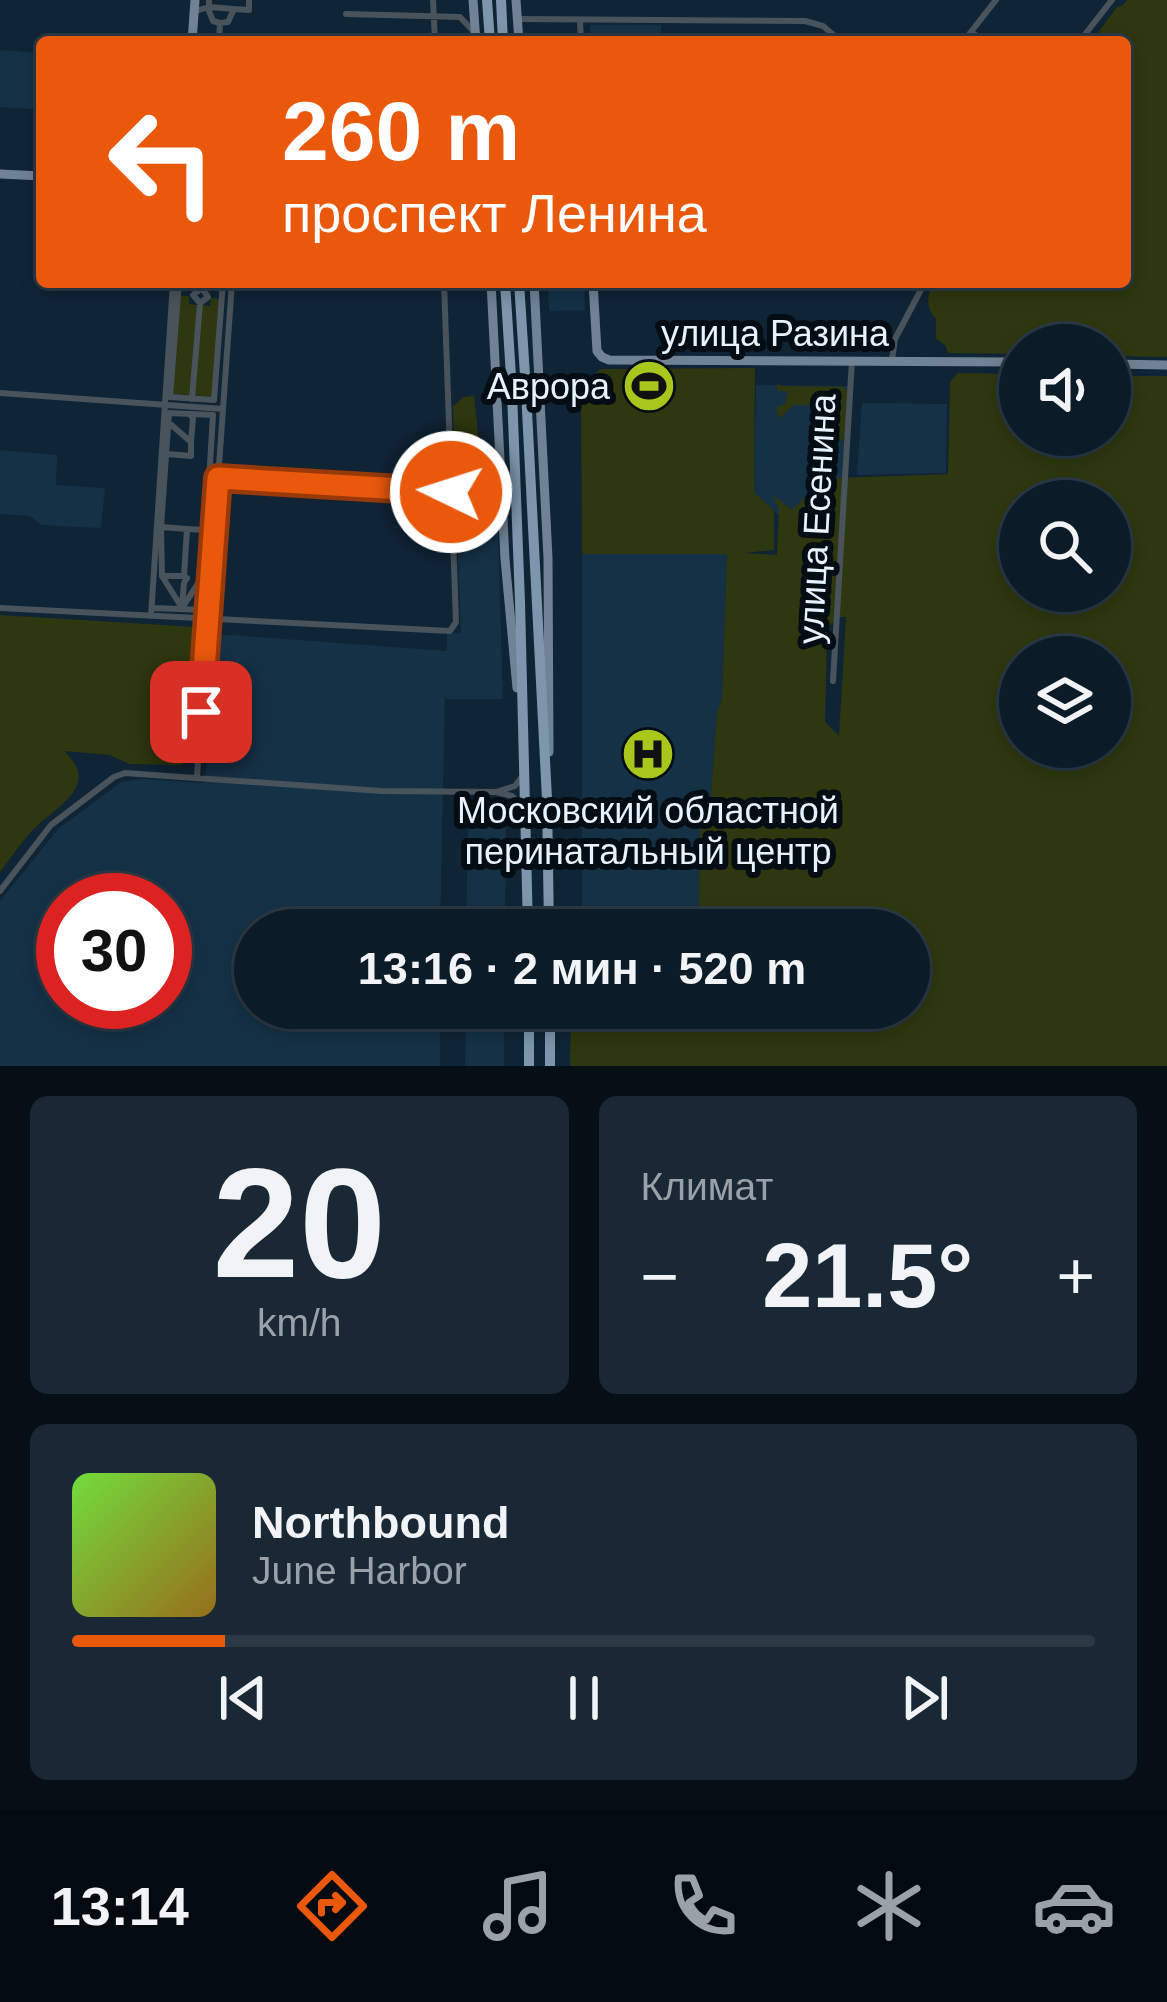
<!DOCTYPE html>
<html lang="ru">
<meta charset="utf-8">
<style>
body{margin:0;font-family:Arial,sans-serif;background:#192834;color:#f1f3f6;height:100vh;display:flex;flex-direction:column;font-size:45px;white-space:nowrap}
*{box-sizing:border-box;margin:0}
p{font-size:39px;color:#9aa1a8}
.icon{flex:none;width:66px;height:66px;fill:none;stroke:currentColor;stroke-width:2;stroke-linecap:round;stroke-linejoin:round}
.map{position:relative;height:1066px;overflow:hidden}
.side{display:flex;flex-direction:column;gap:30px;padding:30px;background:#060f16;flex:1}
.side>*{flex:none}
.top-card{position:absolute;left:36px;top:36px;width:1095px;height:252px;border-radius:12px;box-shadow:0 6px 18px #0003,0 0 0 3px #2b3945;background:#ea580c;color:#fff;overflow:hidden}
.tools{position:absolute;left:999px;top:324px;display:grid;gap:24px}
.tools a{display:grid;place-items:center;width:132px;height:132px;border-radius:50%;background:#0b1b28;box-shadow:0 6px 18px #0003,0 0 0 3px #2b3945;font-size:60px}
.speed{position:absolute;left:36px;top:873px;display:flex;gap:24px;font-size:60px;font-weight:700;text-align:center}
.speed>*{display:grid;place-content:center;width:156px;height:156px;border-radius:50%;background:#0b1b28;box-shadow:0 6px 18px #0003,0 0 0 3px #2b3945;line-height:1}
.speed .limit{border:18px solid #d22;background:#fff;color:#111}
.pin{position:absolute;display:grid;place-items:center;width:102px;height:102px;color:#fff;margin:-51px;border-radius:24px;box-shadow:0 6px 18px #0006}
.me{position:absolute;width:132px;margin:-66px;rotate:274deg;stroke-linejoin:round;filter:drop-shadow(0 0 9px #0008)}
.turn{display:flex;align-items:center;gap:42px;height:252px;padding:0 48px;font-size:54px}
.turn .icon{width:156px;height:156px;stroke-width:2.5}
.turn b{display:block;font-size:84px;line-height:102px}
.big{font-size:90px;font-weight:600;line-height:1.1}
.side .widget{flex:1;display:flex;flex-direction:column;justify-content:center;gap:18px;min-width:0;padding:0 42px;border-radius:18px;background:#192834}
.side .dial{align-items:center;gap:0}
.dial b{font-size:156px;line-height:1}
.song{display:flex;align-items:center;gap:36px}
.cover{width:144px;height:144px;border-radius:18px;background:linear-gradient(135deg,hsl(100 70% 55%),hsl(40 70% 35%))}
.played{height:12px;border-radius:6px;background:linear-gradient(90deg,#ea580c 15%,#2b3945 15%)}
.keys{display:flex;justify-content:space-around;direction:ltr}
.heat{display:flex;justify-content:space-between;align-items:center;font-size:66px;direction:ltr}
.side .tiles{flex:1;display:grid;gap:30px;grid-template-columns:1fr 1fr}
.widget:last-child{grid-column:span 2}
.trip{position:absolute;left:234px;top:909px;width:696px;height:120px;border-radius:60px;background:#0b1b28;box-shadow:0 6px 18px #0003,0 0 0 3px #2b3945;font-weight:600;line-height:120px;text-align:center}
.tab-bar{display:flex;height:192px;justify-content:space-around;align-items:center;background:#040b10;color:#9aa1a8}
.tab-bar .icon{width:84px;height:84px}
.tab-bar .current{color:#ea580c}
.tab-bar b{font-size:54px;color:#f1f3f6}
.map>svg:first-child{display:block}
</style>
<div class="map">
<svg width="1167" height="1066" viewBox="0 0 1167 1066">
<rect width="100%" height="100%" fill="#0f2435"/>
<!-- built -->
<path fill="#153146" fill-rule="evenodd" d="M590,25H661L662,42H590Z
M0,50L42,53V110L0,107Z
M548,282H584L585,310L549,311Z
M756,385L850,386L839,527L783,520L754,493Z
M862,403L947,404L946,473L857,475Z
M0,450L57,455L56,485L105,488L101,528L41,525L30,516L0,514Z
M497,500L503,699H446L445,695L440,930H255V1008H440V1066H0V901L58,829L121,782L142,779L205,783L215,634L447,651V634L461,633L456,501ZM63,900H165V1002H63Z
M727,553L722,697L717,713L711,794L708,810L700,830L733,909L732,930H582V554Z
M468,819H506L505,930H466Z
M466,1008H504V1066H465Z"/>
<!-- green -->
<path fill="#2e370f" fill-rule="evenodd" d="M1127,0H1167V357L1110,356V345H1020V354L948,353L946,346L936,339V319C925,307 927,295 934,282H1125V42H1091L1117,7L1122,6Z
M180,296H189V304L197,305L191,395L172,394Z
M211,298L221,299L213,397L195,395L202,305L210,306Z
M755,368L754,492L774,511V550L744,553L777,555L779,510L773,495L792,510L806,496L813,493L818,461L837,478L948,474L950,382L958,373L1020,374V435H1110V376H1167V1066H570L571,1008H909V930H732L733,910L722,916L699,913L700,830L708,810L711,794L717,713L722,697L727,554H582L581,388L600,369ZM1020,501H1110V591H1020ZM839,617H846L839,736L825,722L827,637L831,624ZM1020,657H1110V747H1020Z
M777,384L784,386L844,387L849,394L845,438L834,444L825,437L823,422L832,412L830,408L823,405H794L779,419L776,407L785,404L788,392L777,390Z
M474,396L479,442L471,459L480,482L489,487L455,489L453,406L464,397Z
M0,615L195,627L188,760L181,765L129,764L110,755L64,751C100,784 61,804 37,826C23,839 12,857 0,872Z"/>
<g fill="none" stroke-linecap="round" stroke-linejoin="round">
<!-- minor -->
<path stroke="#49535b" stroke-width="6" d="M209,0V11L213,21L220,23
M433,0L435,42
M199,10L209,7L234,9
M346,14L460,17L474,32
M517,19L805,21L823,26L842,42
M580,20L581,42
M971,32L986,42
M219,42L220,23L228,22L234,9L249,10V0
M963,42L996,0
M1079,42L1112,0
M179,282L170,397L214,400L223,282
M202,288L193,295L200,303L208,297L202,288V282
M892,360L895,339L925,282
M0,393L223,409
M192,399L200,303
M168,422L191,442L193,418L189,414
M167,454L191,456V442
M218,478L502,493
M161,528L162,576H184
M162,576L182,608L201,579L206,530
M184,576L187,529L206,530L213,415L169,413L161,527L187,529
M182,605L184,583L187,578
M0,608L450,631L456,622L444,282
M154,608L204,610
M151,616L173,282
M833,681L852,360
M197,776L232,282
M521,778L515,786L496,792L512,796L524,809
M0,891L51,825L114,777L125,773L382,791L496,792"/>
<!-- major -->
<path stroke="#6f8394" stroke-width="9" d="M473,0L476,42
M516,0L519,42
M192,42L195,0
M0,174L42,176
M491,282L505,559L517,688
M534,282L548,558L549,752
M593,282L597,351L602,357L609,360L1020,362
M1110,364L1167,365"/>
<!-- highway -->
<path stroke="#7d96ab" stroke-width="10" d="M487,0L490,42
M501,0L503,42
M526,391L547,799L549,930
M512,392L520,602L528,930
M529,1008V1066
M550,1008V1066"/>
<!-- highway-bridge -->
<path stroke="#7d96ab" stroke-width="10" d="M505,282L512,392
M519,282L526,391"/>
</g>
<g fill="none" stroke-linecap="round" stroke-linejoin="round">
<!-- route casing -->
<g stroke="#983908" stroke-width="30">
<path id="route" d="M201,712L218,478L451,492"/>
</g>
<!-- route -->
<use href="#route" stroke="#ea580c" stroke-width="21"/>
</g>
<!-- icons -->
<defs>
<g id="stadium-disc" transform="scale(2.7)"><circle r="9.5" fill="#a8c71c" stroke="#050d14"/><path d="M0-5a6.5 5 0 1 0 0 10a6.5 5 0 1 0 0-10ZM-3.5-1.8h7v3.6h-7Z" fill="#111"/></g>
<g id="hospital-disc" transform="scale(2.7)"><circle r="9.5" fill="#a8c71c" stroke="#050d14"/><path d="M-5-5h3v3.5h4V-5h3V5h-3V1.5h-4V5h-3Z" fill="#111"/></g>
</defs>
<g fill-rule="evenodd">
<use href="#stadium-disc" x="649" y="386"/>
<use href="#hospital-disc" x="648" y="754"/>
</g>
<g text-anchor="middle" stroke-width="12" stroke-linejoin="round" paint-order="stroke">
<!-- street labels -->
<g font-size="36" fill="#e6f3fe" stroke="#050d14">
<text x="775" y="346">улица Разина</text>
<text transform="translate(816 519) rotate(-87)" y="13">улица Есенина</text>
</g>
<!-- poi labels -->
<g font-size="36" fill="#e6f3fe" stroke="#050d14" text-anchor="end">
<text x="610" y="399">Аврора</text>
<text x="648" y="823" text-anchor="middle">Московский областной<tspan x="648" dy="41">перинатальный центр</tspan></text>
</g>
</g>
</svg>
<div class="tools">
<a><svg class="icon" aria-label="sound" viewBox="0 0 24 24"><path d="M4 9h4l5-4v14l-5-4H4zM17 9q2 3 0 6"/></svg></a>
<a><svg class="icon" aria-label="search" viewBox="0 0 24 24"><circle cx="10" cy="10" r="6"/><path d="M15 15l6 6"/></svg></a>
<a><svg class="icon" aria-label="layers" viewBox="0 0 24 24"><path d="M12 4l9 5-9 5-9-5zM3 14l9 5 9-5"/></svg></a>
</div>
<div class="speed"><div class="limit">30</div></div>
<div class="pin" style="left:201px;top:712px;background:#d93025"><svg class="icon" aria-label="arrive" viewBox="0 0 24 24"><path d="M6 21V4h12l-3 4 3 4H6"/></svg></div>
<svg class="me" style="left:451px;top:492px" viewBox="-20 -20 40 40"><circle r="17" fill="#ea580c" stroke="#fff" stroke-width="3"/><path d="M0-11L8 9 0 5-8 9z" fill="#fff"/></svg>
<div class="trip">13:16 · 2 мин · 520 m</div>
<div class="top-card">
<div class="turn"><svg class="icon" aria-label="left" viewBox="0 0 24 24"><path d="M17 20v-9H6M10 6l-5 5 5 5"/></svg><div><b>260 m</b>проспект Ленина</div></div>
</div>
</div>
<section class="side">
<div class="tiles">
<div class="widget dial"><b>20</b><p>km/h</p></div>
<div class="widget"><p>Климат</p>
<div class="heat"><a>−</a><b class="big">21.5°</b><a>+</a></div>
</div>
<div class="widget">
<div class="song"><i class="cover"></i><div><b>Northbound</b><p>June Harbor</p></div></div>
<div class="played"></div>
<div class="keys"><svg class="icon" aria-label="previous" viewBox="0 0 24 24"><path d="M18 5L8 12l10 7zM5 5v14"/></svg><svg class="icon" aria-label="pause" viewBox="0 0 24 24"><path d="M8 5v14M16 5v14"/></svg><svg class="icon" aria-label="next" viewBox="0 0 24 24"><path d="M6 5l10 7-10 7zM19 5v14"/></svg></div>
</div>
</div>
</section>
<nav class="tab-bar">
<b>13:14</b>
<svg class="icon current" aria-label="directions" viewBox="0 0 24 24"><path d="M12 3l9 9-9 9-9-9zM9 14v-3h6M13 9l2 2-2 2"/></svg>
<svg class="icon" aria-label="music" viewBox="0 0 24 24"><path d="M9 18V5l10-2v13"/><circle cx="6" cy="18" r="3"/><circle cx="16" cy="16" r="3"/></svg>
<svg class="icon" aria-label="phone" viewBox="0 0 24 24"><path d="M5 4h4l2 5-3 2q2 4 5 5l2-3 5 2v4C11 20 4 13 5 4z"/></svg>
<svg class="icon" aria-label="climate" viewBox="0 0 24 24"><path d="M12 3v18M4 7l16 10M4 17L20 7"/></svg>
<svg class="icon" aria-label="car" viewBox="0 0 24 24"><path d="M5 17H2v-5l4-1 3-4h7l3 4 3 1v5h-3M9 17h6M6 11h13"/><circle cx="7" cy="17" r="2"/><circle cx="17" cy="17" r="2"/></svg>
</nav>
